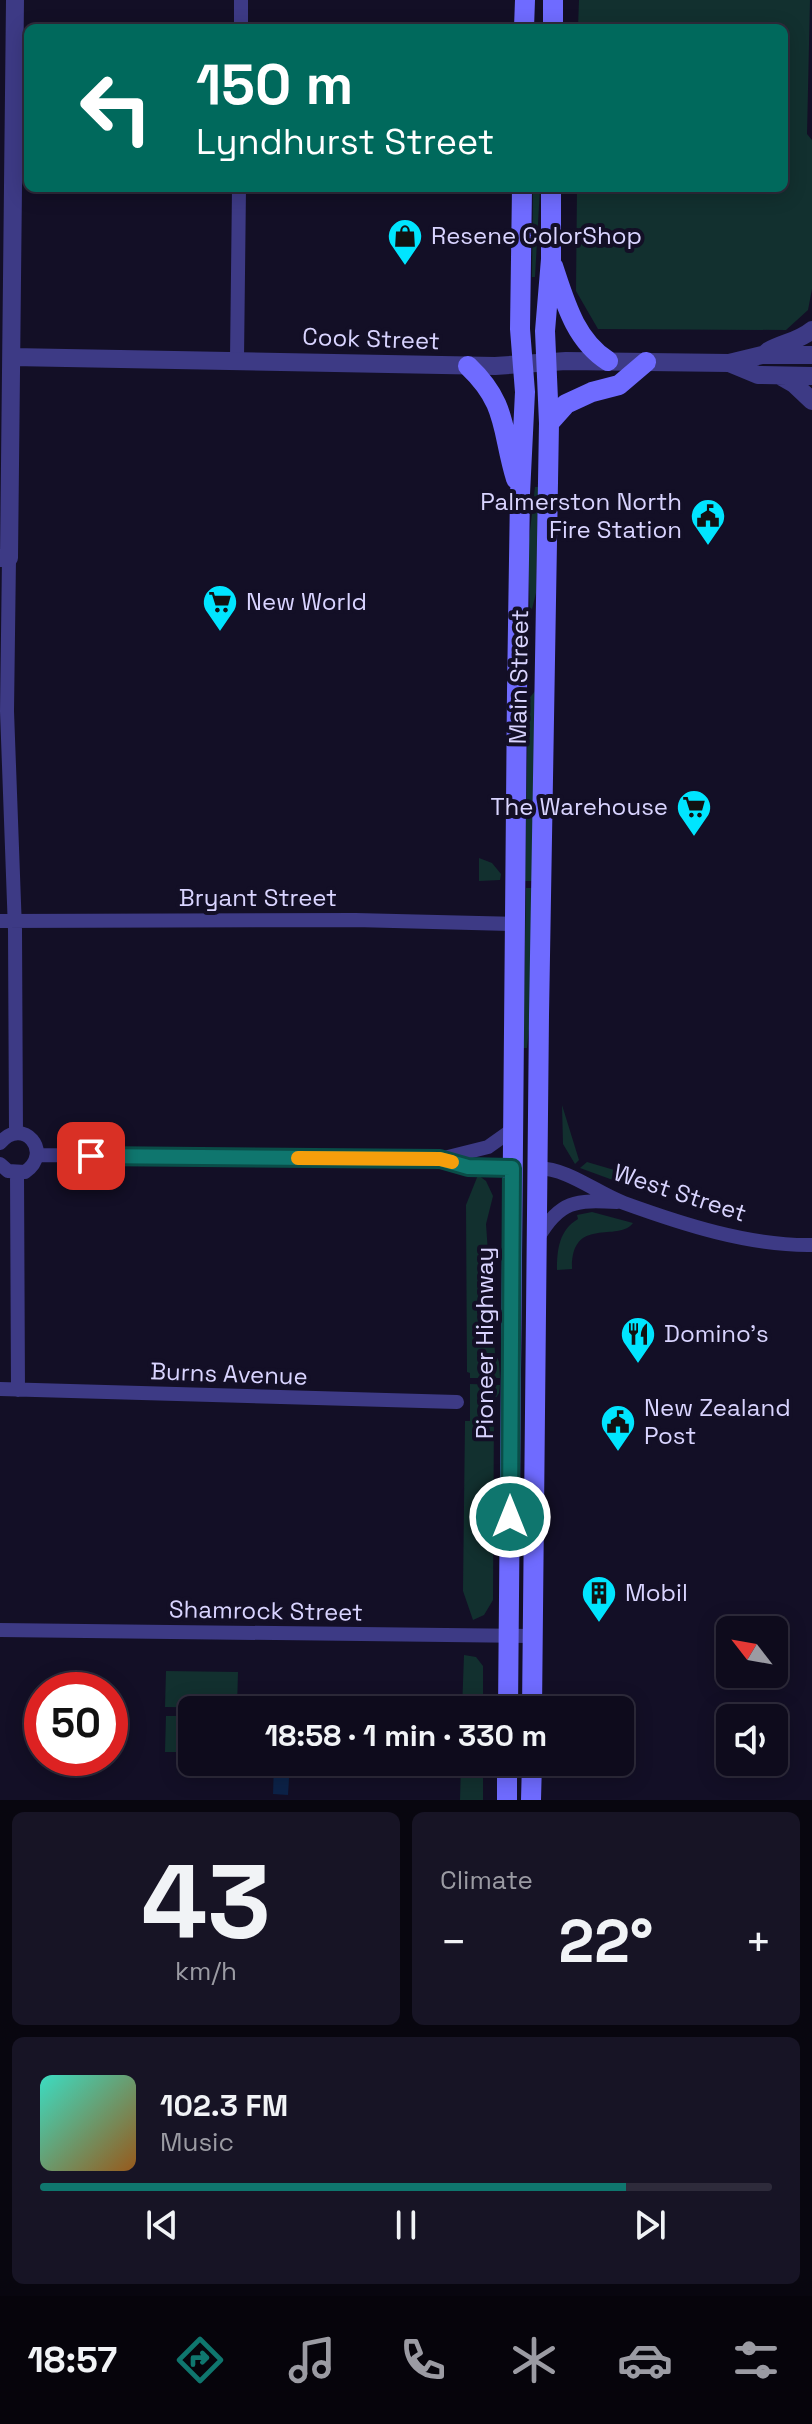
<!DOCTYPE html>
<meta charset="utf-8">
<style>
body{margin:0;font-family:"Space Grotesk",sans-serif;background:#171425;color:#f1f3f6;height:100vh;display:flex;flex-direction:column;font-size:30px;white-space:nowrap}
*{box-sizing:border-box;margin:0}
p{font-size:26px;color:#9b9ba3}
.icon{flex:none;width:44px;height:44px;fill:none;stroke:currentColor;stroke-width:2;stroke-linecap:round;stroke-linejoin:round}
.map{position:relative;height:1800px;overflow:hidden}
.side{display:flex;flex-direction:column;gap:12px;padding:12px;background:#08060f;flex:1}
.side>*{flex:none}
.hud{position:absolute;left:24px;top:24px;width:764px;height:168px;border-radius:12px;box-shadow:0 4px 20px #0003,0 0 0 2px #2e2b3b;background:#00695c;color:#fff;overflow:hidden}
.needle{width:52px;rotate:301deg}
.tools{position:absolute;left:716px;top:1616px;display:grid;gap:16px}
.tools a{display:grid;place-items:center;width:72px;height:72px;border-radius:12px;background:#0e0b1c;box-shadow:0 4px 20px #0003,0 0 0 2px #2e2b3b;font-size:40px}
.speed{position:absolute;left:24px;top:1672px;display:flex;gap:16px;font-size:40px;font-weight:700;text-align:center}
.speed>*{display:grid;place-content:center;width:104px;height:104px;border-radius:50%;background:#0e0b1c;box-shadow:0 4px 20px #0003,0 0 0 2px #2e2b3b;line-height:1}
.speed .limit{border:12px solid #d22;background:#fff;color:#111}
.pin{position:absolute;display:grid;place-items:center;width:68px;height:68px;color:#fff;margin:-34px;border-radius:16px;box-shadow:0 4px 12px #0006}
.me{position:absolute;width:88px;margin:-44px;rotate:0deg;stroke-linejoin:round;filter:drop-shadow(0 0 6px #0008)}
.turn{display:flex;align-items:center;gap:28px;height:168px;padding:0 40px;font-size:36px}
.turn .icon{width:104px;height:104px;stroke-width:2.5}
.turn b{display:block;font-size:56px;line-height:68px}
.big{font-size:60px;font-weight:800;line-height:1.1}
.side .card{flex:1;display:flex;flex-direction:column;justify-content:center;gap:12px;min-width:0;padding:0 28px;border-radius:12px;background:#171425}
.side .dial{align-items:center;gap:0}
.dial b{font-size:104px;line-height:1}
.song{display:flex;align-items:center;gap:24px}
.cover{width:96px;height:96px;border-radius:12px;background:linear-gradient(135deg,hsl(170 70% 55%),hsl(30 70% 35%))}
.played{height:8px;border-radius:4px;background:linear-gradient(90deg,#0f766e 80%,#2e2b3b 80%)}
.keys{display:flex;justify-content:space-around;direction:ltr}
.heat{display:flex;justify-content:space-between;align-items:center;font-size:44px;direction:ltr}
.side .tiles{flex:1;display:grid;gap:12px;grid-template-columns:1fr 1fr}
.card:last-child{grid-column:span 2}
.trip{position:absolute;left:178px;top:1696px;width:456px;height:80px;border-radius:12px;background:#0e0b1c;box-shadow:0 4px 20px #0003,0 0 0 2px #2e2b3b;font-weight:800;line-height:80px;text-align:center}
.menu{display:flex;height:128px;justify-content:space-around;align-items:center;background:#06040b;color:#9b9ba3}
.menu .icon{width:56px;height:56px}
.menu .current{color:#0f766e}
.menu b{font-size:36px;color:#f1f3f6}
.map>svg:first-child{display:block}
</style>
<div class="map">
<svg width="812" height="1800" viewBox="0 0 812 1800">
<rect width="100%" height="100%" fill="#130f26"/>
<!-- green -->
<path fill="#12302f" d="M579,0H810L807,134L812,140V289L808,310L786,330L598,329L576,291L577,188H784V28H578Z
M533,188H540L535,277H532Z
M535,487H538L536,593L530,617L528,548Z
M535,691L533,881H525L528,700Z
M479,858L492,863L501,874L500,880L479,881Z
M526,888H533L532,1000L527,1048H523Z
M562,1105L579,1160L575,1164L563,1144Z
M587,1162L638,1177L621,1183L580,1168Z
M478,1175L486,1181L493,1196L486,1224L495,1353L499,1362L500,1378H470V1373L467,1372L466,1205Z
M592,1212L633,1223C618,1243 571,1215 572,1269L557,1270C557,1250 559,1230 578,1219L577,1215Z
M470,1384L500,1385L499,1393L494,1401L493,1600L484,1615L473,1620L463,1591L465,1421H470Z
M464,1655L476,1657L483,1666V1710H462Z
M166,1671L238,1672L237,1708L165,1707Z
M166,1716H192V1752H165Z
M461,1762H483V1800H460Z"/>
<!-- water -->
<path fill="#0c2248" d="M274,1762H290L288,1795L273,1794Z"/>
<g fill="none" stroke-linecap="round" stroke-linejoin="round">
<!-- minor -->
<path stroke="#3d3a85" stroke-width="14" d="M241,28V0
M237,359L239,188
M9,558L7,711L15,930L16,1133
M0,921L355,920L515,924
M0,1143C23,1116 54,1152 25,1172L8,1171L0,1164
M37,1155L440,1159L488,1147L512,1130
M441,1159L468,1167L512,1168
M538,1168C569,1169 595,1192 624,1203C682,1224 749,1246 812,1245
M17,1173L18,1390
M538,1238C560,1200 576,1200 617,1202
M0,1389L457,1402
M0,1630L532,1636"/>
<!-- tertiary -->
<path stroke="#3d3a85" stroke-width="18" d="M768,351C782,343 799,341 812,330
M12,357L495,366L566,361L729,363L762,355H812
M729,363L758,375L812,376
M780,376L794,384L812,401
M0,558H9L15,0"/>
<!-- secondary -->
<path stroke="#6f6bff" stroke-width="20" d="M524,28L525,0
M553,28V0
M553,266C565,302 575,340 608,361
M468,366C508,404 501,429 516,479
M549,423L566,404L592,392L619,385L646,362
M508,1710L517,691L520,494L525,392L520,329L522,188
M532,1710L539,1015L549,423L545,331L551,259V188
M507,1800V1762
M531,1800L532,1762"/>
</g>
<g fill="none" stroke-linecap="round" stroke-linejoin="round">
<!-- route casing -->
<g stroke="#0a4d48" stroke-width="20">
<path id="route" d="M91,1156L440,1159L468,1167L512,1168L510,1517"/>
</g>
<!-- route -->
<use href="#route" stroke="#0f766e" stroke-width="14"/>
<!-- slow -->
<path stroke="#f59e0b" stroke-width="14" d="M298,1158L440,1159L452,1162"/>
</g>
<!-- icons -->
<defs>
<g id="shop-pin" transform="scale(1.8)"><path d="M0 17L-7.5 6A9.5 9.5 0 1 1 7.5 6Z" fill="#00e5ff" stroke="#130f26"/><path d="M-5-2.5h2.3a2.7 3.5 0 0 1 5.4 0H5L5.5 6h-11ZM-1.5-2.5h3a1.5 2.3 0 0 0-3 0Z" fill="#111"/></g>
<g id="civic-pin" transform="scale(1.8)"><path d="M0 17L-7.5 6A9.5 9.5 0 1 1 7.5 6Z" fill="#00e5ff" stroke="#130f26"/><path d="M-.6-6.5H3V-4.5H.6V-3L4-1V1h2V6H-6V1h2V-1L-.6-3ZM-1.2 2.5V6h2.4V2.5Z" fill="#111"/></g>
<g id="supermarket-pin" transform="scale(1.8)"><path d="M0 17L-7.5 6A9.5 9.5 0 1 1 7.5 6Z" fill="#00e5ff" stroke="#130f26"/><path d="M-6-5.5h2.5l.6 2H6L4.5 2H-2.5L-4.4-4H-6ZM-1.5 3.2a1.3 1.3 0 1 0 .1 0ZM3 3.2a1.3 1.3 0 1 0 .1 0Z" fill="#111"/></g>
<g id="restaurant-pin" transform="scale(1.8)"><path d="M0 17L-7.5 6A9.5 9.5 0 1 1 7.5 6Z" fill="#00e5ff" stroke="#130f26"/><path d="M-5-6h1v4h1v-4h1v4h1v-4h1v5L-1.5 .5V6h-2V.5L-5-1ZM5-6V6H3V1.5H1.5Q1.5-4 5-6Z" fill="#111"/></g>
<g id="building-pin" transform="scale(1.8)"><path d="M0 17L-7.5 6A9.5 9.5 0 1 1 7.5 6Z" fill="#00e5ff" stroke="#130f26"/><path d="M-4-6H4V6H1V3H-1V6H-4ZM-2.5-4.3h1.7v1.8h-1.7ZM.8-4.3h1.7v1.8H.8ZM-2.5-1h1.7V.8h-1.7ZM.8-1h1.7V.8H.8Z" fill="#111"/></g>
</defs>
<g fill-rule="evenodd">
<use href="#shop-pin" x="405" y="236"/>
<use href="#civic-pin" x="708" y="516"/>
<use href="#supermarket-pin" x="220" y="602"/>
<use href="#supermarket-pin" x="694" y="807"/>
<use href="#restaurant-pin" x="638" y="1334"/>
<use href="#civic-pin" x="618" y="1422"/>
<use href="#building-pin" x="599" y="1593"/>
</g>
<g text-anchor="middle" stroke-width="8" stroke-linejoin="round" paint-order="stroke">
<!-- poi labels -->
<g font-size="24" fill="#d9d4ff" stroke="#130f26" text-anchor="start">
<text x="431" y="244">Resene ColorShop</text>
<text x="682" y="510" text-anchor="end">Palmerston North<tspan x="682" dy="28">Fire Station</tspan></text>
<text x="246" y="610">New World</text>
<text x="668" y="815" text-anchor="end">The Warehouse</text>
<text x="664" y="1342">Domino's</text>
<text x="644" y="1416">New Zealand<tspan x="644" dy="28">Post</tspan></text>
<text x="625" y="1601">Mobil</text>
</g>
<!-- street labels -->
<g font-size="24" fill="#d9d4ff" stroke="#130f26">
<text transform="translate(371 339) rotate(2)" y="8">Cook Street</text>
<text transform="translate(519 677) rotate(-89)" y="8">Main Street</text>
<text x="258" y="906">Bryant Street</text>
<text transform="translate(680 1193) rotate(18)" y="8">West Street</text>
<text transform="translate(485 1343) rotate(-90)" y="8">Pioneer Highway</text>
<text transform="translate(229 1374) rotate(2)" y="8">Burns Avenue</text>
<text transform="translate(266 1611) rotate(1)" y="8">Shamrock Street</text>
</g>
</g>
</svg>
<div class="tools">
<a><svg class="needle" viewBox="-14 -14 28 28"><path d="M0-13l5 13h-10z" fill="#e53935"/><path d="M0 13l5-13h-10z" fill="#9b9ba3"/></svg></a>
<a><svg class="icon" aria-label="sound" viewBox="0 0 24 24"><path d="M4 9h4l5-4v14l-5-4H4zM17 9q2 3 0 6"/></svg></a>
</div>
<div class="speed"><div class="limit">50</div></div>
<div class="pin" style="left:91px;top:1156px;background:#d93025"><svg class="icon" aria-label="arrive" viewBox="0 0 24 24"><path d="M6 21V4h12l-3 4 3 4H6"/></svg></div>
<svg class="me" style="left:510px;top:1517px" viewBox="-20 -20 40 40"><circle r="17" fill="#0f766e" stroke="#fff" stroke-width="3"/><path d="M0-11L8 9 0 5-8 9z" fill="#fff"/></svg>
<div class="trip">18:58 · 1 min · 330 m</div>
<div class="hud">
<div class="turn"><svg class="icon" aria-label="left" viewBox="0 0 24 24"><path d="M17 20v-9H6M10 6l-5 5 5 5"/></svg><div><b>150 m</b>Lyndhurst Street</div></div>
</div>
</div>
<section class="side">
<div class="tiles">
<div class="card dial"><b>43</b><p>km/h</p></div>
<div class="card"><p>Climate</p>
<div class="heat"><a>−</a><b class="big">22°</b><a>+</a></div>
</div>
<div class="card">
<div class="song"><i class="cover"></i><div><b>102.3 FM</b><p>Music</p></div></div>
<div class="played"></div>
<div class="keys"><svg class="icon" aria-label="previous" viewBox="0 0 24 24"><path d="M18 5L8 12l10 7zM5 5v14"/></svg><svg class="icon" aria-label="pause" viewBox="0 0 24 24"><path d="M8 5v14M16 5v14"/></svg><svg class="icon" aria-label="next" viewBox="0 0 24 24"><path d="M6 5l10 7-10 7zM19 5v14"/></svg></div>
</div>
</div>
</section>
<nav class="menu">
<b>18:57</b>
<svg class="icon current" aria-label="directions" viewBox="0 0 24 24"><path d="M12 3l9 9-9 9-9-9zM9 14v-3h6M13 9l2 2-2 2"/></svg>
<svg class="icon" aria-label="music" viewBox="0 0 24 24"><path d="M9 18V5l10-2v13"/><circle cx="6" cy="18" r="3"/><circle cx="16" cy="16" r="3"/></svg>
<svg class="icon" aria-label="phone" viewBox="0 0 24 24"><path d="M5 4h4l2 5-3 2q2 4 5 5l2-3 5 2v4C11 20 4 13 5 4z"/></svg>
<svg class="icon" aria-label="climate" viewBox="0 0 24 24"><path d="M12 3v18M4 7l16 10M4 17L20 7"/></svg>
<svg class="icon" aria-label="car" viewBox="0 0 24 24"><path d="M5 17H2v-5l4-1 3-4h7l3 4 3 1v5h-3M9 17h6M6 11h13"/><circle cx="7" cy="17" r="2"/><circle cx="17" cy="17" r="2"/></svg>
<svg class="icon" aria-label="filters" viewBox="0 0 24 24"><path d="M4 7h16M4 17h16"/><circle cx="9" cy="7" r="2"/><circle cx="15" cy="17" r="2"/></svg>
</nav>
